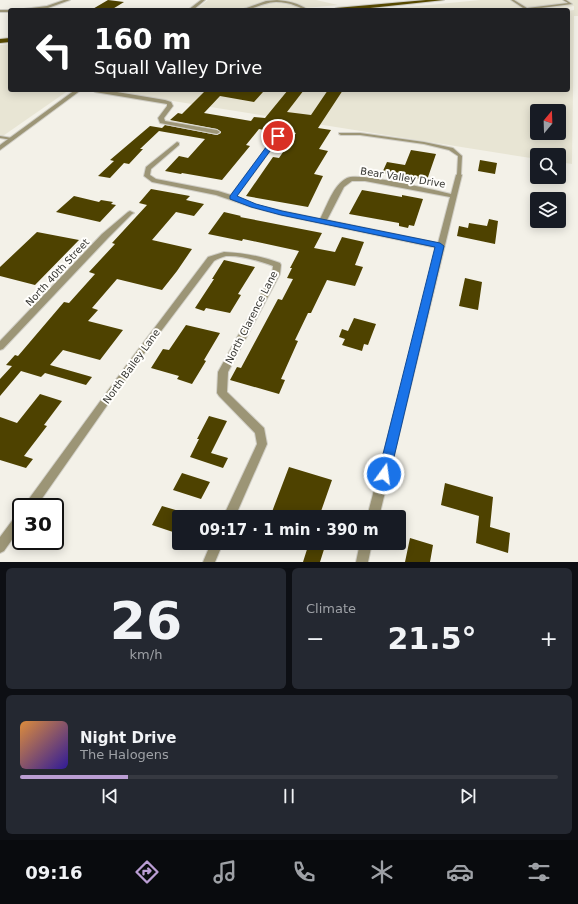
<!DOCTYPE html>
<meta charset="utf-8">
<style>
body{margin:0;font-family:"DejaVu Sans",sans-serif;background:#242831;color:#f1f3f6;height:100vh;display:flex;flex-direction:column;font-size:15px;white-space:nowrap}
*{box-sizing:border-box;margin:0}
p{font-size:13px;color:#9ea1a6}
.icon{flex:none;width:22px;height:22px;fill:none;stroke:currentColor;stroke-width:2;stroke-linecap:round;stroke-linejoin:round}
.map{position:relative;height:562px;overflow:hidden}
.panel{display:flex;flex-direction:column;gap:6px;padding:6px;background:#0d0f14;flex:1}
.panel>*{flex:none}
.banner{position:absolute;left:8px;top:8px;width:562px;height:84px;border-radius:4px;box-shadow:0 2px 10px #0003;background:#202124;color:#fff;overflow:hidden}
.needle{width:26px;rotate:19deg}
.controls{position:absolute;left:530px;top:104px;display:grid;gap:8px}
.controls a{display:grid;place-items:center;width:36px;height:36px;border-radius:4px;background:#171b24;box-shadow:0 2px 10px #0003;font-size:20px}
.speed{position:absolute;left:12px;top:498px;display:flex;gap:8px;font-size:20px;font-weight:700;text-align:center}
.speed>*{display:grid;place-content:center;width:52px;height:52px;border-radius:50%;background:#171b24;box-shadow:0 2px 10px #0003;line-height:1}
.speed .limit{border:2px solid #111;border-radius:6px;background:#fff;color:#111}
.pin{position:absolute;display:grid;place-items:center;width:34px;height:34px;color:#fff;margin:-17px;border:2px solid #fff;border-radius:50%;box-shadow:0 1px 4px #0007}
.me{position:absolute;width:44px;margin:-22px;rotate:14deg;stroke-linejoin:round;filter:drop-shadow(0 0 3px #0008)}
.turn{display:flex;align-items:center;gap:14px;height:84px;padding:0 20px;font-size:18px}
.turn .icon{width:52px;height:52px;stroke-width:2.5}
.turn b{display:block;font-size:28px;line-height:34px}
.big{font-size:30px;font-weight:800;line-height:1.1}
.panel .tile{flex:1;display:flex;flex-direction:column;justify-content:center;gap:6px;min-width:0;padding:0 14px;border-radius:6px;background:#242831}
.panel .dial{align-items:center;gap:0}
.dial b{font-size:52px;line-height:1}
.song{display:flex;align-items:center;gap:12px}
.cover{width:48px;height:48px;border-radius:6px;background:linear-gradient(135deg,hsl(30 70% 55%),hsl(250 70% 35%))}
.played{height:4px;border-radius:2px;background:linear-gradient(90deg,#bb9ed4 20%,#363941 20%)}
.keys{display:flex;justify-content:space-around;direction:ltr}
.heat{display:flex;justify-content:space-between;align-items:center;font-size:22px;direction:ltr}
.panel .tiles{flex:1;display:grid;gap:6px;grid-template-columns:1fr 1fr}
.tile:last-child{grid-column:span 2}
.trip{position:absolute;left:172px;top:510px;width:234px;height:40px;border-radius:4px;background:#171b24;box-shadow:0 2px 10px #0003;font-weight:800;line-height:40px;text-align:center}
.tab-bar{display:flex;height:64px;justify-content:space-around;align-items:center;background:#090b0e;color:#9ea1a6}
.tab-bar .icon{width:28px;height:28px}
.tab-bar .selected{color:#bb9ed4}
.tab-bar b{font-size:18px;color:#f1f3f6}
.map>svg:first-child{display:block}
</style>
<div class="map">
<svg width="578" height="562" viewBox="0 0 578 562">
<rect width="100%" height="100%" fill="#f3f1e8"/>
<!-- built -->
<path fill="#e8e5d4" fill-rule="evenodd" d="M208,0H316L338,5L283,10H195Z
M480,0H578V16H574L572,164L559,162V155H537V159L104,90H568V11L574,10V6L555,10H400L398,8ZM537,111H559V133H537Z
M10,44V90H69L0,138V45Z"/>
<!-- building -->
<path fill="#4e4200" d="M108,0L124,2L111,10H91Z
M206,90H247L263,92L254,102L220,96L204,113L251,121L254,117L265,118L288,90H304L287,112L311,115L328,90H343L318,128L331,130L319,149L328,151L314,174L323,176L308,207L246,196L273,157L279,158L296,133L276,130L274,132L259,129L246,145L250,146L222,180L182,173L181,174L165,171L179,156L188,158L205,139L159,131L140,149H143L129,164L124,163L110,178L98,176L114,161L110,160L150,126L162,128L165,125L217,135L221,133V132L217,129L170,120L178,113L182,114Z
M411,150L436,154L427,180L382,173L387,162L405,165Z
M480,160L497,163L495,174L478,171Z
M151,189L190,196L186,200L204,204L194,216L176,212L152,240L192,249L177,271L162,290L117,279L92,308L98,310L88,321L123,330L100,360L63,350L50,365L92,377L86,385L45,373L41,377L21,371L0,396V379L12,366L6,365L15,355L18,356L64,302L69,303L95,274L89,272L115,244L112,243L147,205L139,203Z
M362,190L402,197V195L423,199L414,226L409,225L408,228L399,226V223L349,214Z
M74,196L99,202L101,200L113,202L111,204L116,205L100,222L56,212Z
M224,212L241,216L240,217L322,233L314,248L335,252L342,237L364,242L355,265L363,267L355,286L327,280L311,313H308L295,340L298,341L281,379L285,380L279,394L230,380L237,367L241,368L278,299L282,300L293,279L287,278L292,268H290L299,251L243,239L242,241L208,234Z
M489,219L498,221L495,244L457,236L459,226L468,228L469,223L487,226Z
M37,232L79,240L35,285L0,276V267Z
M224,260L255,267L238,294L241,295L230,313L206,308L204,311L195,308L214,279H212Z
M465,278L482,282L478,310L459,306Z
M354,318L376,324L368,345L364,344L362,351L342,345L345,339L339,337L342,329L348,331Z
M186,325L220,333L204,360L206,361L192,384L177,379L179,376L151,368L163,349L169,350Z
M40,394L62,401L44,425L47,426L24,456L33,459L26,468L0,460V417L17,423Z
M209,416L227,421L211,453L228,458L223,468L190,457L199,439H197Z
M289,467L332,480L319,517H270Z
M182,473L210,482L201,499L173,490Z
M445,483L493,497L490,527L510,533L508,553L476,543L479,516L441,505Z
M162,506L179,511V534L152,525Z
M410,538L433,545L430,562H405Z
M309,543H326L320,562H303Z"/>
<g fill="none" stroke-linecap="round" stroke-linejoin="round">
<!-- lane casing -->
<g stroke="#d1cfc7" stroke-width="2">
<path id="lane" d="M277,0C288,1 299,3 308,10C303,10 300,7 296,6C289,3 283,2 276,2C264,2 254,10 241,10L266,1Z
M511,0H514L527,8L568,3L563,0H566L572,4L526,10Z
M339,133H360L424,142L453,148L462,156L461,175L459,176L457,175L458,156L449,150L424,144L360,135H341L339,134Z
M0,136L12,138L14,139L12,140L0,138Z"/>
</g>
<!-- street casing -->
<g stroke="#d1cfc7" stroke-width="2">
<path id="street" d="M64,0H70L48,8L16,10L47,6Z
M201,0H205L193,10H188Z
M0,10H11L10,12H0Z
M75,90H81L0,150V145Z
M92,90H105L165,100L171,102L173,106L164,118L165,121L217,130L220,132L217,134L160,123L158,118L167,106V104L95,92Z
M277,135L280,137L236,197L255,205L320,219C327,206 333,185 347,178C359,172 434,190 451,194L456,175L459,173L462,175L379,517H367L437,248L281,215L251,207L216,195L152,182L144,176L146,167L177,142L179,143V145L151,169L150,175L156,179L218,191L231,195L275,136ZM352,181H365L450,197L438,243L327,220L344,187Z
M130,211L134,213L132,214L108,238L3,349L0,350V341L102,234L128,212Z
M224,252C243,253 262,256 280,263L281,265L280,274L228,372L227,392L264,428L267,444L235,517H223L257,444L255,433L219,396L217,393L218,372L272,274L273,266C259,261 241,255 226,256C222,257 217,259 214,261L134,367L36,507H23L128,363L208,257Z
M21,513V527L4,551L0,553V537L17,514Z
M211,543H223L215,562H203Z
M360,543H372L368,562H356Z"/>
</g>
<!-- primary casing -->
<g stroke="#d1cfc7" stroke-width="2">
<path id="primary" d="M426,0H444L352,10H333L336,8Z
M10,38V42L0,43V39Z"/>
</g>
<!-- lane -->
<use href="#lane" fill="#9c9576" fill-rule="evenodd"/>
<!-- street -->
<use href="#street" fill="#9c9576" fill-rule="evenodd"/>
<!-- primary -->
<use href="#primary" fill="#574a00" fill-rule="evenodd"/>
</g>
<!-- route -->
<path fill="#1a73e8" stroke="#114b97" d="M278,134L281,136L237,196L256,204L282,211L440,243L444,246L390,474L389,478L384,480L380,478L378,474L435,247L281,215L251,207L230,199V196L275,135Z"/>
<g text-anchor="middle" stroke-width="4" stroke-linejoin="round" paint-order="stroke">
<!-- street labels -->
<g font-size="10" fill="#363632" stroke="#fffefb">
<text transform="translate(403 177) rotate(9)" y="4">Bear Valley Drive</text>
<text transform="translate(57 272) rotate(-47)" y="4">North 40th Street</text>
<text transform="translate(251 317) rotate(-63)" y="4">North Clarence Lane</text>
<text transform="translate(131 366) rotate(-54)" y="4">North Bailey Lane</text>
</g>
</g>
</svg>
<div class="controls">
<a><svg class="needle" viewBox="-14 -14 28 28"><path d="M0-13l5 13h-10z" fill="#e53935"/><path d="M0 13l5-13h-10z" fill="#9ea1a6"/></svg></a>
<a><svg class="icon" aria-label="search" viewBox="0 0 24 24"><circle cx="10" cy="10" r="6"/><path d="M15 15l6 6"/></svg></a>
<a><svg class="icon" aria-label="layers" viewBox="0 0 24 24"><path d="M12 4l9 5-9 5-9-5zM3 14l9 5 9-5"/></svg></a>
</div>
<div class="speed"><div class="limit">30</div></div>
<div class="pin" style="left:278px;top:136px;background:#d93025"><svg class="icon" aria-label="arrive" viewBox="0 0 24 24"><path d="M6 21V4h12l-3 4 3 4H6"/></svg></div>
<svg class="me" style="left:384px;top:474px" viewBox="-20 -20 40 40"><circle r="17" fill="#1a73e8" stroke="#fff" stroke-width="3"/><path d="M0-11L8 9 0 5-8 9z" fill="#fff"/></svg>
<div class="trip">09:17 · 1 min · 390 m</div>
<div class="banner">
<div class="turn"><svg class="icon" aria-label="left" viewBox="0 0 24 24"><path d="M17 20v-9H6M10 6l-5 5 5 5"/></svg><div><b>160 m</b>Squall Valley Drive</div></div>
</div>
</div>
<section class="panel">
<div class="tiles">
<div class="tile dial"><b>26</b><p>km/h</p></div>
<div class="tile"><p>Climate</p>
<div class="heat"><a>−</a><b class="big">21.5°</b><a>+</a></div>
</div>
<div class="tile">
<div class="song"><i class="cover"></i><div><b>Night Drive</b><p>The Halogens</p></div></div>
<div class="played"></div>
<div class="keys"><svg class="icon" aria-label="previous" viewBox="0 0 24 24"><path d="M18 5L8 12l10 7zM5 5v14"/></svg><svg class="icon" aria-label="pause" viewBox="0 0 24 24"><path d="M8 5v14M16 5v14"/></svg><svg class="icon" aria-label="next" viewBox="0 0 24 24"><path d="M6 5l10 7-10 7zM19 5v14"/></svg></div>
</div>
</div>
</section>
<nav class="tab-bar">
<b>09:16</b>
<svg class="icon selected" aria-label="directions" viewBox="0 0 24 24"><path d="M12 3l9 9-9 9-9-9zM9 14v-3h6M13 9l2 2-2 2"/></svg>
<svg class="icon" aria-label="music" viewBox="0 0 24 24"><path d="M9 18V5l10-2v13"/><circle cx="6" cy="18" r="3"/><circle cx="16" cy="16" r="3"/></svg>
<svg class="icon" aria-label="phone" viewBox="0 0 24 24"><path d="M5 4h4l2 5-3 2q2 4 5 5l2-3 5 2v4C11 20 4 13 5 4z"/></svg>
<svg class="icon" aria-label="climate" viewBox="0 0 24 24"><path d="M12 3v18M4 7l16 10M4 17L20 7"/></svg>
<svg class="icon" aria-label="car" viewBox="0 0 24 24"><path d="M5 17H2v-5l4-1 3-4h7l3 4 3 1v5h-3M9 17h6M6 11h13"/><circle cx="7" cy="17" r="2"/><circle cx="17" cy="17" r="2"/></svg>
<svg class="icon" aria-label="filters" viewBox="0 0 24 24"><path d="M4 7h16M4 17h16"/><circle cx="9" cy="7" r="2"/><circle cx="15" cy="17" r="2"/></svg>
</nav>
